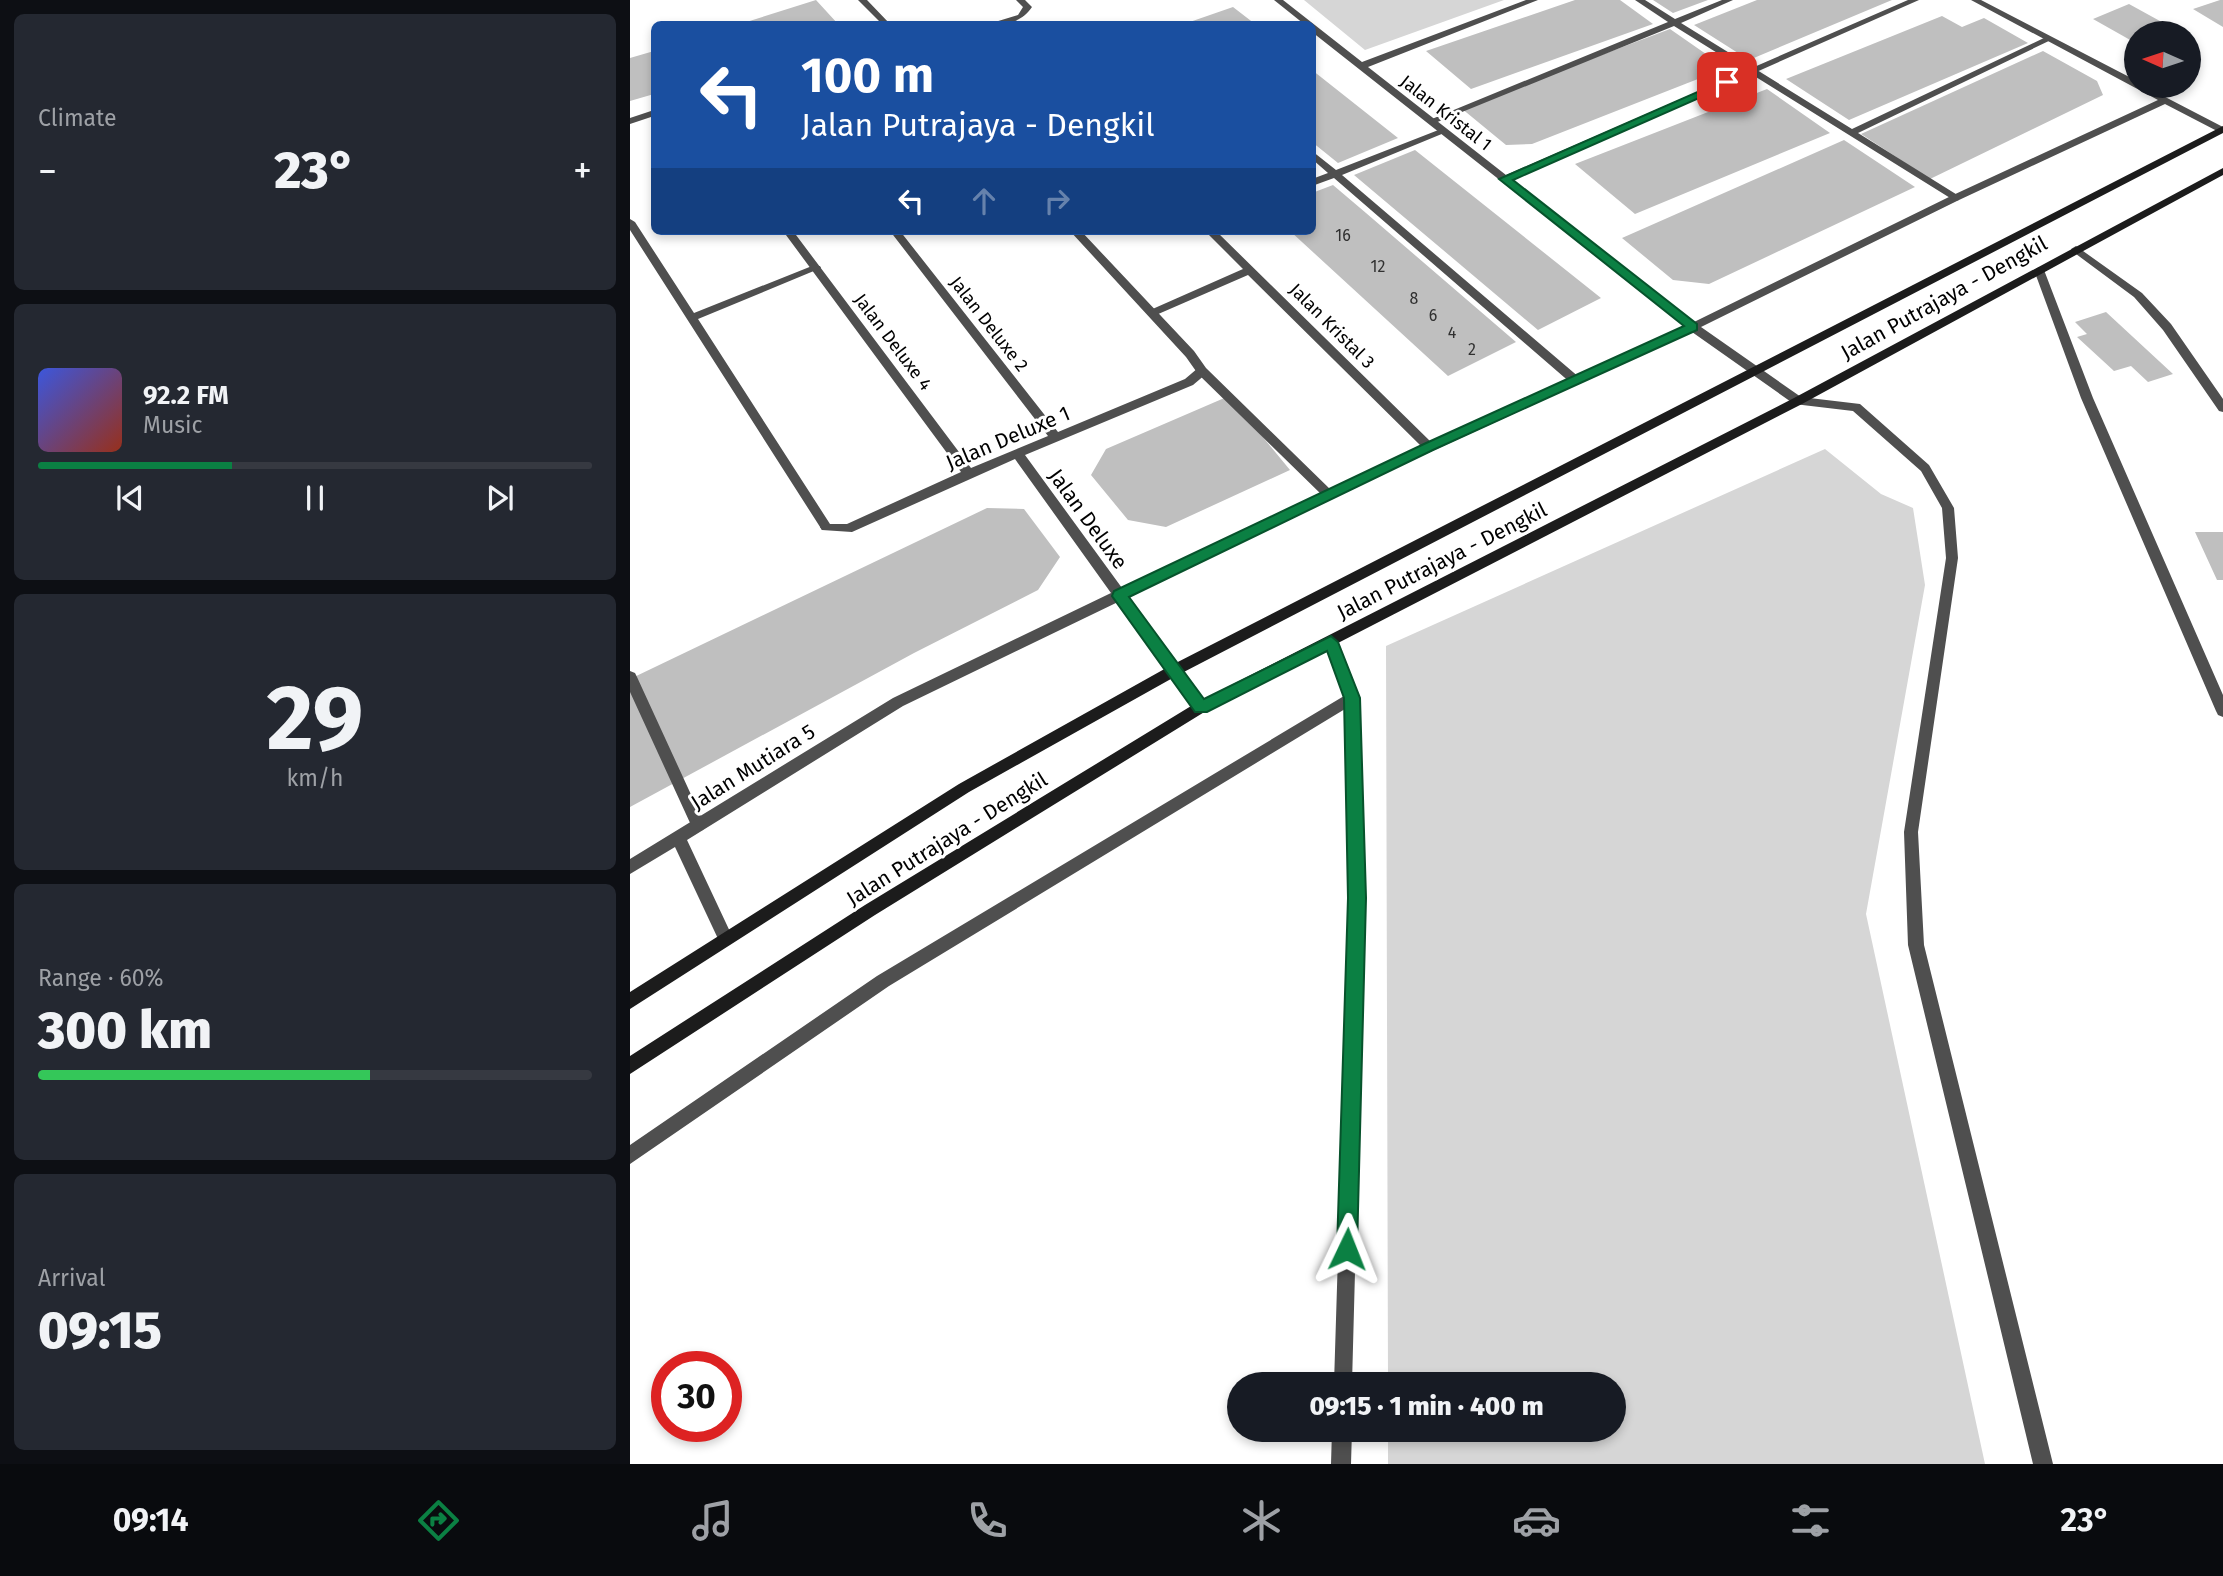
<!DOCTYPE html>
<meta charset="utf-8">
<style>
body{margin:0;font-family:"Fira Sans",sans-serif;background:#242831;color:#f1f3f6;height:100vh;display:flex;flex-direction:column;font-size:26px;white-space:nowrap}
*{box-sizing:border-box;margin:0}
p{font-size:23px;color:#9ea1a6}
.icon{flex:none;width:38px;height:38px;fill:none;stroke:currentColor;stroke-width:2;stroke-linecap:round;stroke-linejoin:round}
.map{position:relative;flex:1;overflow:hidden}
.panel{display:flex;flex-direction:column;gap:14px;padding:14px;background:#0d0f14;width:630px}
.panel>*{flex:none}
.banner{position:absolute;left:21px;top:21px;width:665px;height:214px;border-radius:10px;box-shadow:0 4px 10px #0003;background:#1a4fa0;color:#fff;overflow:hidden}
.needle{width:46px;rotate:273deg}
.controls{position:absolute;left:1494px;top:21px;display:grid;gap:14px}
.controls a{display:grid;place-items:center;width:77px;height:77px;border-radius:50%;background:#171b24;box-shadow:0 4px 10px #0003;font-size:35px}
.speed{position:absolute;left:21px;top:1351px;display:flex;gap:14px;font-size:35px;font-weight:700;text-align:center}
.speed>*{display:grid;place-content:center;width:91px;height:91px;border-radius:50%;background:#171b24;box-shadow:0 4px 10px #0003;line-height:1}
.speed .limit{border:10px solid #d22;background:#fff;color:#111}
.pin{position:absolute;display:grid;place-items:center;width:60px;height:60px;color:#fff;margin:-30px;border-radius:14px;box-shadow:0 4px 10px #0006}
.me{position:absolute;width:77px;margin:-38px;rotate:2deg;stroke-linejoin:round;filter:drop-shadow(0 0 5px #0008)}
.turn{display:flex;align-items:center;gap:24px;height:147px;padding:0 35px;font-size:32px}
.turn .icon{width:91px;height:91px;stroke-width:2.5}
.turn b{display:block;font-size:49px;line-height:60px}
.lanes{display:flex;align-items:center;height:66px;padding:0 35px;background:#0003;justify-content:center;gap:35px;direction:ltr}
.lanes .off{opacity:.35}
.big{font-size:52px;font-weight:800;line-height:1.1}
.panel .tile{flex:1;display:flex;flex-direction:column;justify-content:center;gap:10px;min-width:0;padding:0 24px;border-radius:10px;background:#242831}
.panel .dial{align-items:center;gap:0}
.dial b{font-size:91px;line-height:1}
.song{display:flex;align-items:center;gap:21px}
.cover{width:84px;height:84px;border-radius:10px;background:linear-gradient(135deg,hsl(230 70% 55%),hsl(10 70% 35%))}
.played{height:7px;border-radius:4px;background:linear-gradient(90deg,#0b8043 35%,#363941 35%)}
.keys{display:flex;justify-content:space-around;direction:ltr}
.heat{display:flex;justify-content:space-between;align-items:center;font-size:38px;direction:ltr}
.charge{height:10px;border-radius:5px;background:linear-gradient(90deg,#34c759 60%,#363941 0)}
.trip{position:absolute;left:597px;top:1372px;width:399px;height:70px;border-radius:35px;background:#171b24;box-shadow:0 4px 10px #0003;font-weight:800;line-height:70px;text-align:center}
.tabs{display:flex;height:112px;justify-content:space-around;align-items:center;background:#090b0e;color:#9ea1a6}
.tabs .icon{width:49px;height:49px}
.tabs .active{color:#0b8043}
.tabs b{font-size:32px;color:#f1f3f6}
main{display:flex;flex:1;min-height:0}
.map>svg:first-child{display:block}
</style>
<main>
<section class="panel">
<div class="tile"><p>Climate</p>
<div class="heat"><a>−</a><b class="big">23°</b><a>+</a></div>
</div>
<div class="tile">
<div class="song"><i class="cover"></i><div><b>92.2 FM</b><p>Music</p></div></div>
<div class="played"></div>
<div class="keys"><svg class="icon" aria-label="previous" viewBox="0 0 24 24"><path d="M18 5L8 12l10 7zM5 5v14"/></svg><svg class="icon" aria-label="pause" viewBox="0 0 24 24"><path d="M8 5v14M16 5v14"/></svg><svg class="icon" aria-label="next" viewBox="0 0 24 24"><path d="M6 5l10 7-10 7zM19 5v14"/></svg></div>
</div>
<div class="tile dial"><b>29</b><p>km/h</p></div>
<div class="tile"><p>Range · 60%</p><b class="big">300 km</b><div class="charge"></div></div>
<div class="tile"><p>Arrival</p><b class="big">09:15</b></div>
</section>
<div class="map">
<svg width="1593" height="1464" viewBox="0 0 1593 1464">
<rect width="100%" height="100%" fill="#fff"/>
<!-- green -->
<path fill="#d6d6d6" d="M674,0H874L735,50Z
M1195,449L1251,494L1283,508L1295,585L1236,914L1355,1464H758V1430H984V1384H758L756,646Z"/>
<!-- building -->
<path fill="#bfbfbf" d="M186,0L208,24H110Z
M945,0H990L1023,24L841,89L796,51Z
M1023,0H1078L1043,13Z
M1127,0H1262L1119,60L1064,25Z
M1593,0V27L1563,9L1590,0Z
M1499,4L1539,26L1521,33H1507V39L1502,41L1463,19Z
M603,7L625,24H554Z
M1312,16L1332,27L1354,18L1398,43L1219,120L1156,79Z
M1040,29L1096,68L902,144L876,145L831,108Z
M24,51V94L0,101V58Z
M1413,51L1467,81L1473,95L1300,179L1231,134Z
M682,70L768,138L708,163L682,142Z
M1137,89L1200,133L1005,214L945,164Z
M1214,140L1285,187L1079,284L1043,280L992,238Z
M785,150L971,298L908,330L724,175Z
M703,185L736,213L886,342L818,376L660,231H682V193Z
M1476,312L1543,374L1518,382L1501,366L1484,371L1447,337L1457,334L1445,322Z
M599,396L660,470L536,527L498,520L461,475L476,449Z
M357,508L394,509L430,557L408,590L284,653L0,807V679Z
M1565,532H1593V580H1587Z"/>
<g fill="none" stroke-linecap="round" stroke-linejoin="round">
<!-- lane -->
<path fill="#4f4f4f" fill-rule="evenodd" d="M1005,0H1015L1045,19L1092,0H1103L1051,23L1222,129L1416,37L1423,39L1228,133L1329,196V200L1325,201L1044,26L805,123L797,121L1038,22Z
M811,129L819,131L712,175L950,378V384H942L704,178L682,186V179L698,173L682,159V151L706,170Z
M0,219L5,222L64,313L182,266H190L191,268L68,319L200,524L202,527L200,530H192L0,230Z
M440,231H451L564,351L576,368L702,491L704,494L702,497H694L568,374L556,357Z
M1409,267L1414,270L1463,398L1593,695V717L1588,715L1586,711L1451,398L1404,270Z
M0,671L5,673L7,677L75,825L73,830L68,831L63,830L61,825L0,692Z"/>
<!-- street -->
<path fill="#4f4f4f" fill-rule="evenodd" d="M228,0H237L260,24H252Z
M386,0H395L402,7C392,21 381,24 364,24L365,22L388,15L393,7Z
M644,0H653L732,62L896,0H908L738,67L876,175L1278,0H1289L882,180L1064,322L1321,196L1528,100L1341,0H1351L1507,81V86H1514L1593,127V133L1589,132L1535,104L1329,200L1071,327L1171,397L1230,404L1299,465L1324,508L1328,558L1288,832L1294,945L1423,1464H1403L1278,945L1274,832L1316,558L1312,508L1291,471L1223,411L1164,404L1062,332L702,497L498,596L576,703L578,707L576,711H566L488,602L273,706L57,840L103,938L100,943L95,945L90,943L45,847L0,874V859L263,698L481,593L385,459L222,532L192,530L190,527L192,524H217L331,472L153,231H163L341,468L418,436L260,231H270L428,432L555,379L568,368H576V374L563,385L395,455L492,588L791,446L618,275L526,315H518V311L613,269L575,231H586L801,442L1055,326L682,32V24H674Z
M24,110V116L0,124V118Z
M1446,246L1512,293L1541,324L1593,399V412L1589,411L1533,330L1504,297L1442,251L1441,249Z
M701,637L708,642L729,698L735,899L722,1384H704L719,899L715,709L259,986L0,1164V1145L247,976L714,696L694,642Z
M702,1430H722L721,1464H701Z"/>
<!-- secondary -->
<path fill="#1c1c1c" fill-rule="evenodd" d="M1593,126V133L548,675L339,792L0,1009V992L329,784L538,667Z
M1593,168V175L1172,404L576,711L245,915L0,1074V1056L235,905L566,703L1164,398Z"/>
</g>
<!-- route -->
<path fill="#0b8043" stroke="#07532c" stroke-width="2" d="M1097,79L1103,82L1101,84L883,180L1067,324V330L803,450L499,597L574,699L701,636L708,642L730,698L736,898L727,1249L724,1257L717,1260L710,1257L707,1249L718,898L714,698L697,651L577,712H565L482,596L484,591L794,444L1054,326L869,179Z"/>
<g text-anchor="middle" stroke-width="6" stroke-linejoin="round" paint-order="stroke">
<!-- far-number labels -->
<g font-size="16" fill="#303030">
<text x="713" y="241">16</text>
<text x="748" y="272">12</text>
<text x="784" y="304">8</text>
<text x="803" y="321">6</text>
<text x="822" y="338">4</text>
<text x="842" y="355">2</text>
</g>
<!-- far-street labels -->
<g font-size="18" fill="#000" stroke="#fff">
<text transform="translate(816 113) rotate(38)" y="6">Jalan Kristal 1</text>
<text transform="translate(359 324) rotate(52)" y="6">Jalan Deluxe 2</text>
<text transform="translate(702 326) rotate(45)" y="6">Jalan Kristal 3</text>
<text transform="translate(263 342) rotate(53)" y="6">Jalan Deluxe 4</text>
</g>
<!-- street labels -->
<g font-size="21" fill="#000" stroke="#fff">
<text transform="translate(1314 298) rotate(-29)" y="7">Jalan Putrajaya - Dengkil</text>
<text transform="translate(378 438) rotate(-23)" y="7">Jalan Deluxe 1</text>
<text transform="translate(458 519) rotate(54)" y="7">Jalan Deluxe</text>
<text transform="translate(812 561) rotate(-27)" y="7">Jalan Putrajaya - Dengkil</text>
<text transform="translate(123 767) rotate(-32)" y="7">Jalan Mutiara 5</text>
<text transform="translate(317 839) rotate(-32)" y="7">Jalan Putrajaya - Dengkil</text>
</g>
</g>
</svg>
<div class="controls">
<a><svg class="needle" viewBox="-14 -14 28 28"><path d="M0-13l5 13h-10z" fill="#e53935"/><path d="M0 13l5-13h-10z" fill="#9ea1a6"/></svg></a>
</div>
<div class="speed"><div class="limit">30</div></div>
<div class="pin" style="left:1097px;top:82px;background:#d93025"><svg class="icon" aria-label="arrive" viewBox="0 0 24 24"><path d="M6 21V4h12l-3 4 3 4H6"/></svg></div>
<svg class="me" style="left:717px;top:1249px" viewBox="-20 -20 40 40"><path d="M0-17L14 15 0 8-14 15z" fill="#0b8043" stroke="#fff" stroke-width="4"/></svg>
<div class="trip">09:15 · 1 min · 400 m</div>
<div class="banner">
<div class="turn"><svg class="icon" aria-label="left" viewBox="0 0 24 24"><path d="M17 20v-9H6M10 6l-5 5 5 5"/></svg><div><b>100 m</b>Jalan Putrajaya - Dengkil</div></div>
<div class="lanes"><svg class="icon" aria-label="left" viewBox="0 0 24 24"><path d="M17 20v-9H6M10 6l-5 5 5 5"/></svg><svg class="icon off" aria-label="ahead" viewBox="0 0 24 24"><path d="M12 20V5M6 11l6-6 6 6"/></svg><svg class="icon off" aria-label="right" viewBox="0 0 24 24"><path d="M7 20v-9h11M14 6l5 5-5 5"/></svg></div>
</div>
</div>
</main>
<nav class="tabs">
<b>09:14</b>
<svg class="icon active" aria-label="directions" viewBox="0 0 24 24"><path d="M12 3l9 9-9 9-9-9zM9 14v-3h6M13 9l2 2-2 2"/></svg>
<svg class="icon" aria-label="music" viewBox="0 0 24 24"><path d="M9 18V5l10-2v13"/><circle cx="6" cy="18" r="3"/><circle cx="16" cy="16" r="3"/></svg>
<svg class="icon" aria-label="phone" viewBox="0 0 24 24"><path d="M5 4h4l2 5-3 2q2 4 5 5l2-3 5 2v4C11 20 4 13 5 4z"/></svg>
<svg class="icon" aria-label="climate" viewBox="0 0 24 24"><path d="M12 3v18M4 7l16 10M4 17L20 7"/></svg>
<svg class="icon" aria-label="car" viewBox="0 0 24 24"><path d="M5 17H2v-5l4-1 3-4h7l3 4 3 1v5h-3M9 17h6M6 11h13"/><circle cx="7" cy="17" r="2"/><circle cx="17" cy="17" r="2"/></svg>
<svg class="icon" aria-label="filters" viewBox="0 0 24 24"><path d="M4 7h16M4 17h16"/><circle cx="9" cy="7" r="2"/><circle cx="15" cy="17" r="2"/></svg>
<b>23°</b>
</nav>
